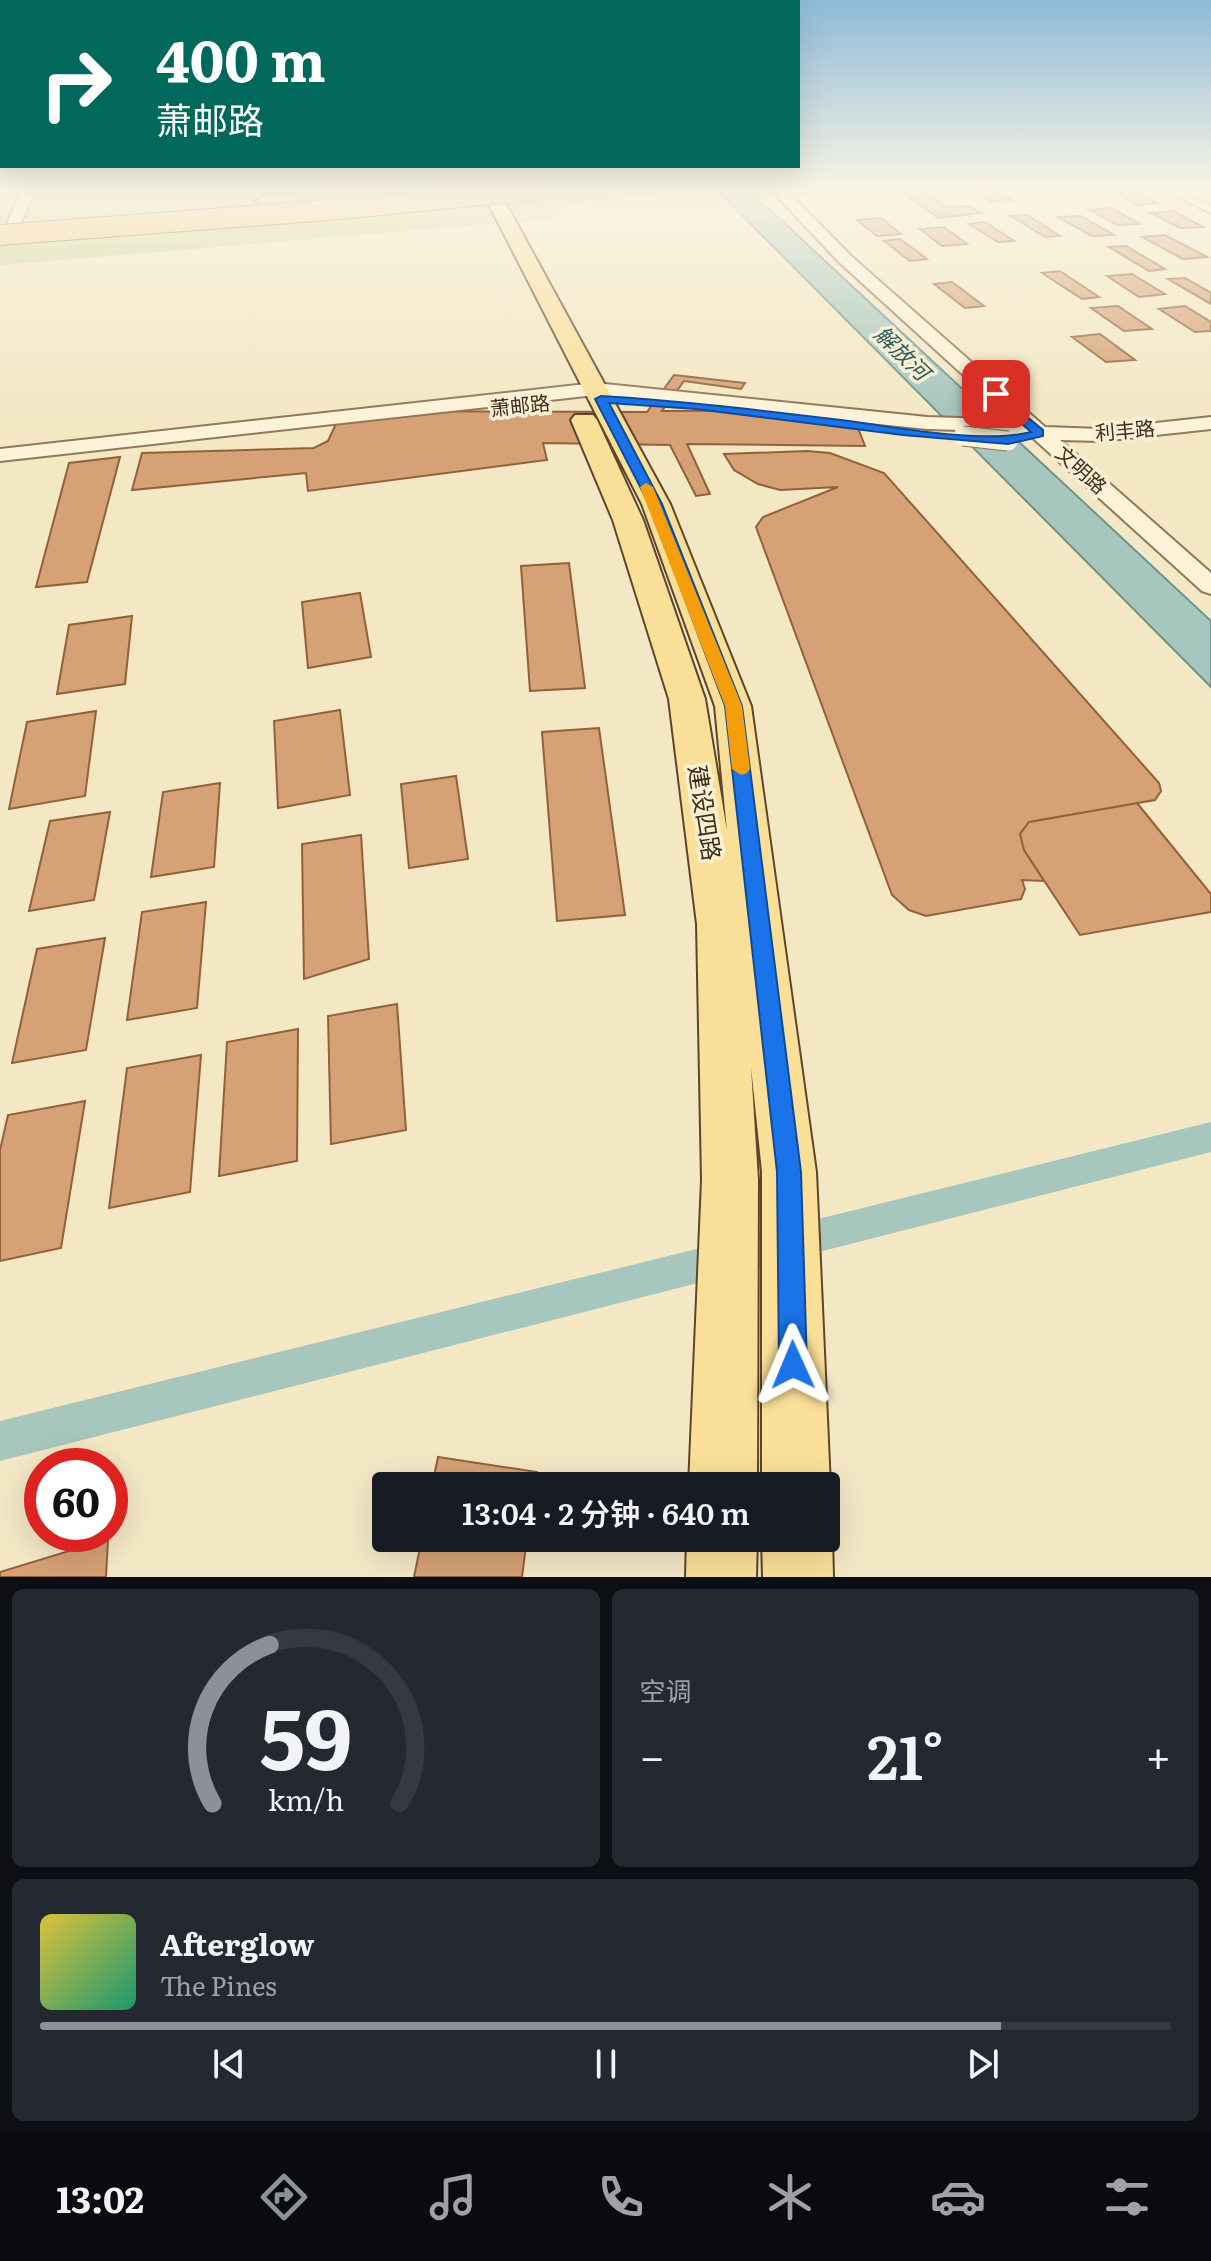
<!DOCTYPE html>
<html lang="zh">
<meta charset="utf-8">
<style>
body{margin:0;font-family:Literata,"Noto Sans SC",serif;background:#242831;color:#f1f3f6;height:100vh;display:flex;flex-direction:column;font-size:30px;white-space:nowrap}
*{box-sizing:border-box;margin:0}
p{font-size:26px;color:#9ea1a6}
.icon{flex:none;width:44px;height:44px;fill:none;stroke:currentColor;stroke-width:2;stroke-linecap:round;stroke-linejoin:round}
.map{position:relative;height:1577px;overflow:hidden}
.drawer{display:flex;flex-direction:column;gap:12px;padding:12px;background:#0d0f14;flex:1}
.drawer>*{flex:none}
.guide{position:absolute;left:0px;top:0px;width:800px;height:168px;box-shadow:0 8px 32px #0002;background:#00695c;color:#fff;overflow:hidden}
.speed{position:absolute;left:24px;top:1448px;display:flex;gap:16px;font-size:40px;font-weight:700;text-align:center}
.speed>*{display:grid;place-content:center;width:104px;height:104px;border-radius:50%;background:#171b24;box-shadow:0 8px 32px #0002;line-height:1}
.speed .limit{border:12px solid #d22;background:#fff;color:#111}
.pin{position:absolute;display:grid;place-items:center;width:68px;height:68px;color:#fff;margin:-34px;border-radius:16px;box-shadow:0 4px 12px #0006}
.me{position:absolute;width:88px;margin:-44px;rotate:359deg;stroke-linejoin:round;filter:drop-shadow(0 0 6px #0008)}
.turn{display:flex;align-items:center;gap:28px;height:168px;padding:0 24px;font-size:36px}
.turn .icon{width:104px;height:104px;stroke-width:2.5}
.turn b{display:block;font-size:56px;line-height:68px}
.big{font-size:60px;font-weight:600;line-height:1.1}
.drawer .widget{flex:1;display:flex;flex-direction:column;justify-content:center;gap:12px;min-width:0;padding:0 28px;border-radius:12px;background:#242831}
.drawer .dial{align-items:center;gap:0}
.dial svg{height:208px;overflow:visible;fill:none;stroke:#363941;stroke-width:7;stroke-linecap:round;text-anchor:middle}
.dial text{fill:#f1f3f6;stroke:none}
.song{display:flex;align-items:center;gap:24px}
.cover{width:96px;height:96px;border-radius:12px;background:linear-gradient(135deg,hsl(50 70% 55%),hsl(160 70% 35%))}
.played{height:8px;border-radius:4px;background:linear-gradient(90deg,#8c9099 85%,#363941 85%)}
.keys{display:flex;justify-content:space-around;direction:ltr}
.heat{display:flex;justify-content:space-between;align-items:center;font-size:44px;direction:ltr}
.drawer .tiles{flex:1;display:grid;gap:12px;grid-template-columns:1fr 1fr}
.widget:last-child{grid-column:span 2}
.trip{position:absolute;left:372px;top:1472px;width:468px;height:80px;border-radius:8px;background:#171b24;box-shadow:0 8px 32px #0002;font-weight:600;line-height:80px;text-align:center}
.menu{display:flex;height:128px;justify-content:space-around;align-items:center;background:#090b0e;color:#9ea1a6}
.menu .icon{width:56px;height:56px}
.menu .active{color:#8c9099}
.menu b{font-size:36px;color:#f1f3f6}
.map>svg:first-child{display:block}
</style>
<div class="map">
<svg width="1211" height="1577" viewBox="0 0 1211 1577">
<rect width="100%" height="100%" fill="#f3e7c4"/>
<!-- green -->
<path fill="#c9d396" d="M62,189H752L574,202L552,219L0,265V194Z"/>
<!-- water -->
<path fill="#a6c6be" stroke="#6b958d" stroke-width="2" d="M716,189H748L746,191L778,217L1211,621V687Z"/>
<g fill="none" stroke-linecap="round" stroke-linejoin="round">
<!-- canal -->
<path fill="#a6c6be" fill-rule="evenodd" d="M151,189H242L237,192L0,201V195Z
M1211,1122V1152L0,1461V1421Z"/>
</g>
<!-- building -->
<path fill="#d5a175" stroke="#92613a" stroke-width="2" d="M970,189H994L1012,200L990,202Z
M926,192L947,207L968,206L981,213L938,218L904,193Z
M1137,192L1158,203L1137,205L1116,193Z
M1112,208L1140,224L1117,225L1090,210Z
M1173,211L1203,227L1180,228L1151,213Z
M1027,215L1060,236L1045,237L1011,216Z
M1081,216L1114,235L1092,236L1058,217Z
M881,218L901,234L877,236L857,220Z
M985,222L1014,241L998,242L969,224Z
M944,227L967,244L942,246L920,229Z
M1165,235L1207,257L1183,259L1142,237Z
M900,239L927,259L910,261L884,241Z
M1126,246L1165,269L1149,271L1109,247Z
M1060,271L1099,297L1082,299L1042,273Z
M1132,274L1165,294L1139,297L1107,276Z
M1185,278L1211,293V304L1168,279Z
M952,282L984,306L965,308L934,284Z
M1118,306L1152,329L1124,331L1091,308Z
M1185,306L1211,322V331L1195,332L1159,309Z
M1100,334L1135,360L1106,362L1072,337Z
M674,375L745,383L741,389L684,381L662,411L851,410L865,446L687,444L710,494L696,496L670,445L543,443L547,460L308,491L306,473L132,490L142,453L314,448L328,441L342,411L647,412Z
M807,451L830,453L884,473L1159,783L1161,791L1155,800L1029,822L1020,834L1024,850L1044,881L1022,880L1025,889L1021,899L926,916L909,910L892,895L756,527L763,517L838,487L780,490L758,484L734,470L724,454Z
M120,457L87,582L36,587L69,463Z
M569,563L585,688L530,691L521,566Z
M360,593L371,657L308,668L302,602Z
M132,616L125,684L57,694L69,625Z
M340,710L350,795L278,808L274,721Z
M96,711L85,796L9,809L27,722Z
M599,728L625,915L557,921L542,732Z
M456,776L468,859L409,868L401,784Z
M220,783L214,867L151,877L163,792Z
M1137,803L1211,894V912L1080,935L1024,850L1020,834L1029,822Z
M110,812L94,900L29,911L50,821Z
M361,835L369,959L304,979L302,844Z
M206,902L197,1008L127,1020L142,912Z
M105,938L86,1050L12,1063L37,949Z
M397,1004L406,1130L331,1144L328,1016Z
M298,1029L297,1161L219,1176L227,1042Z
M201,1055L190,1192L109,1208L127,1068Z
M85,1101L61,1248L0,1261V1150L8,1115Z
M438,1457L537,1472L534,1486H432Z
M422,1538H527L522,1577H414Z
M108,1539L106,1577H0V1572Z"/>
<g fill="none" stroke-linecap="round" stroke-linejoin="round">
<!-- minor casing -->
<g stroke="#907858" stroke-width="4">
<path id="minor" d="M793,189H816L781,198L775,195Z
M1162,189H1176L1211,206V213Z"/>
</g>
<!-- tertiary casing -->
<g stroke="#907858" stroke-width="4">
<path id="tertiary" d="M22,189H36L19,227H9L7,224Z
M770,189H785L851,256L1045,427L1101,429L1211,417V429L1101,441L1060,440L1211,573V594L1202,591L1033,438L993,431L927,429L595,395L0,461V449L595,383L927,417L993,419L1016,423L839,262Z"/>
</g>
<!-- primary casing -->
<g stroke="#5e452c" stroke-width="4">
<path id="primary" d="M481,189H498L670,504L751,706L816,1172L830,1486L826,1495V1486H762V1172L751,1067L758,1180L757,1486H689L702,1180L697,924L669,699L613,520L571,420L575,415H593L597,420L643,520L705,699L727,831L715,706L642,504Z
M826,1525L832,1538L833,1577H763L762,1538H826Z
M687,1538H757L756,1577H686Z"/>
</g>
<!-- trunk casing -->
<g stroke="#5e452c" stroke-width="4">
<path id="trunk" d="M333,189H433L435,192L426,197L350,198L264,206L255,201L264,196Z"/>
</g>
<!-- path -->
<path stroke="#907858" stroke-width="2" stroke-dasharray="3 2" stroke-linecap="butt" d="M559,192L575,189"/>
<!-- minor -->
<use href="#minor" fill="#fcf3d8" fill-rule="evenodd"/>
<!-- tertiary -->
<use href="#tertiary" fill="#fcf3d8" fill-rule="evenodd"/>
<!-- primary -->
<use href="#primary" fill="#fadf98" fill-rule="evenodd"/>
<!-- trunk -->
<use href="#trunk" fill="#f2c672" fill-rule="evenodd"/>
<!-- tertiary-bridge casing -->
<g stroke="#907858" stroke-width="21" stroke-linecap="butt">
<path id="tertiary-bridge" d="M963,436L1008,441"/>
</g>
<!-- trunk-bridge casing -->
<g stroke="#5e452c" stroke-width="22" stroke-linecap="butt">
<path id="trunk-bridge" d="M0,235L341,209L539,189"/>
</g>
<!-- tertiary-bridge -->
<use href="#tertiary-bridge" stroke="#fcf3d8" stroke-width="19"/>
<!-- trunk-bridge -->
<use href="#trunk-bridge" stroke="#f2c672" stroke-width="20"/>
</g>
<!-- sky -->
<linearGradient id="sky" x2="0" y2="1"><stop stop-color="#8dbbd7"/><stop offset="0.46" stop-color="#faf4e4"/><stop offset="1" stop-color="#faf4e4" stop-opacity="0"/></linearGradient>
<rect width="1211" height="410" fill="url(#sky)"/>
<!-- route -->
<path fill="#1a73e8" stroke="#114b97" stroke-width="2" d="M996,391L1043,430V436L1008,444L903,435L696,409L609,403L662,504L742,706L801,1172L807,1365L803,1375L793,1379L783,1375L779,1365L777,1172L725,706L649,504L595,399L601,396C684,401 766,411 849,421C901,428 981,444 1031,432L992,397L991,394Z"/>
<!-- slow -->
<path fill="#f59e0b" d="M646,483L653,487L742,706L750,769L747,773L741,775L732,769L725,706L640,487Z"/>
<g text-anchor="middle" stroke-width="7" stroke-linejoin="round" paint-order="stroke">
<!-- far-street labels -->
<g font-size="20" fill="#3e2f1d" stroke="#f9f0d4">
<text transform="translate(520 406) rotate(-6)" y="7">萧邮路</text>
<text transform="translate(1125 431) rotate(-5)" y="7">利丰路</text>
<text transform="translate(1081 470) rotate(42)" y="7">文明路</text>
</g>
<!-- far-water labels -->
<g font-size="22" font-style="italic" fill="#2b605f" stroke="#f9f0d4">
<text transform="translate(902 353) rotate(44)" y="8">解放河</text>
</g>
<!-- street labels -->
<g font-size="24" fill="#3e2f1d" stroke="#f9f0d4">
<text transform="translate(704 813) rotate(81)" y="8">建设四路</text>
</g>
</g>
</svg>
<div class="speed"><div class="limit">60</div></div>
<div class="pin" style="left:996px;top:394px;background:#d93025"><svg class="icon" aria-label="arrive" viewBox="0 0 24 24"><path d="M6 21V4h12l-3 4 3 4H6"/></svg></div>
<svg class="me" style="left:793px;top:1365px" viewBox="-20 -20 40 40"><path d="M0-17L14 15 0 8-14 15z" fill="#1a73e8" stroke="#fff" stroke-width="4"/></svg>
<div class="trip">13:04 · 2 分钟 · 640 m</div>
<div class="guide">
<div class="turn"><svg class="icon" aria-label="right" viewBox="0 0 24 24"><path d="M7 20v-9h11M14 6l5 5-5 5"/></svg><div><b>400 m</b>萧邮路</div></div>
</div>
</div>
<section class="drawer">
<div class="tiles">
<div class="widget dial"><svg viewBox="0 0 100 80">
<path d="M14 69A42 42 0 1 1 86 69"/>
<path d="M14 69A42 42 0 0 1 36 8" stroke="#8c9099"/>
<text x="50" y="56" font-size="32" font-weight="700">59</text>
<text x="50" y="72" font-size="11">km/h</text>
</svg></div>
<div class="widget"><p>空调</p>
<div class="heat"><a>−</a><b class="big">21°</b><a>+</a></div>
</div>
<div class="widget">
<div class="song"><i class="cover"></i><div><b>Afterglow</b><p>The Pines</p></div></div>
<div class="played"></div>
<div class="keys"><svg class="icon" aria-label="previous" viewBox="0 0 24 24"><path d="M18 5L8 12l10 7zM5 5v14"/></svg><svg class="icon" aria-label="pause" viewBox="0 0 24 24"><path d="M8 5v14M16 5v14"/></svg><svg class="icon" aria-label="next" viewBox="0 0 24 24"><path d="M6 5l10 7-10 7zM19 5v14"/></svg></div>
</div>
</div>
</section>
<nav class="menu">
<b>13:02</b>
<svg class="icon active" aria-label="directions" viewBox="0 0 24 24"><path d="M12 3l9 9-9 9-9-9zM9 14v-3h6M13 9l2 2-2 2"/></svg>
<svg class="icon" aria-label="music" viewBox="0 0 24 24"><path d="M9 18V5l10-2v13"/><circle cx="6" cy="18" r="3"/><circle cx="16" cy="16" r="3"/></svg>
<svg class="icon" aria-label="phone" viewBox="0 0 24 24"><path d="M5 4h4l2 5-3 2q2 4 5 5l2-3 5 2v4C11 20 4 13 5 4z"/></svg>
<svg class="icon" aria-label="climate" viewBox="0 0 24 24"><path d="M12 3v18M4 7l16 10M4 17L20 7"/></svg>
<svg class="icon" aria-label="car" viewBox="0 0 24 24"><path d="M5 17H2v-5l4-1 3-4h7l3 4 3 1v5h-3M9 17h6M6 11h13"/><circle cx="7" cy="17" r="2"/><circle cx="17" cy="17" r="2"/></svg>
<svg class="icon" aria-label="filters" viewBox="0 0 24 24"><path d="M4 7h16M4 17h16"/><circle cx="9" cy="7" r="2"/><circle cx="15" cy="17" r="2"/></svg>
</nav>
